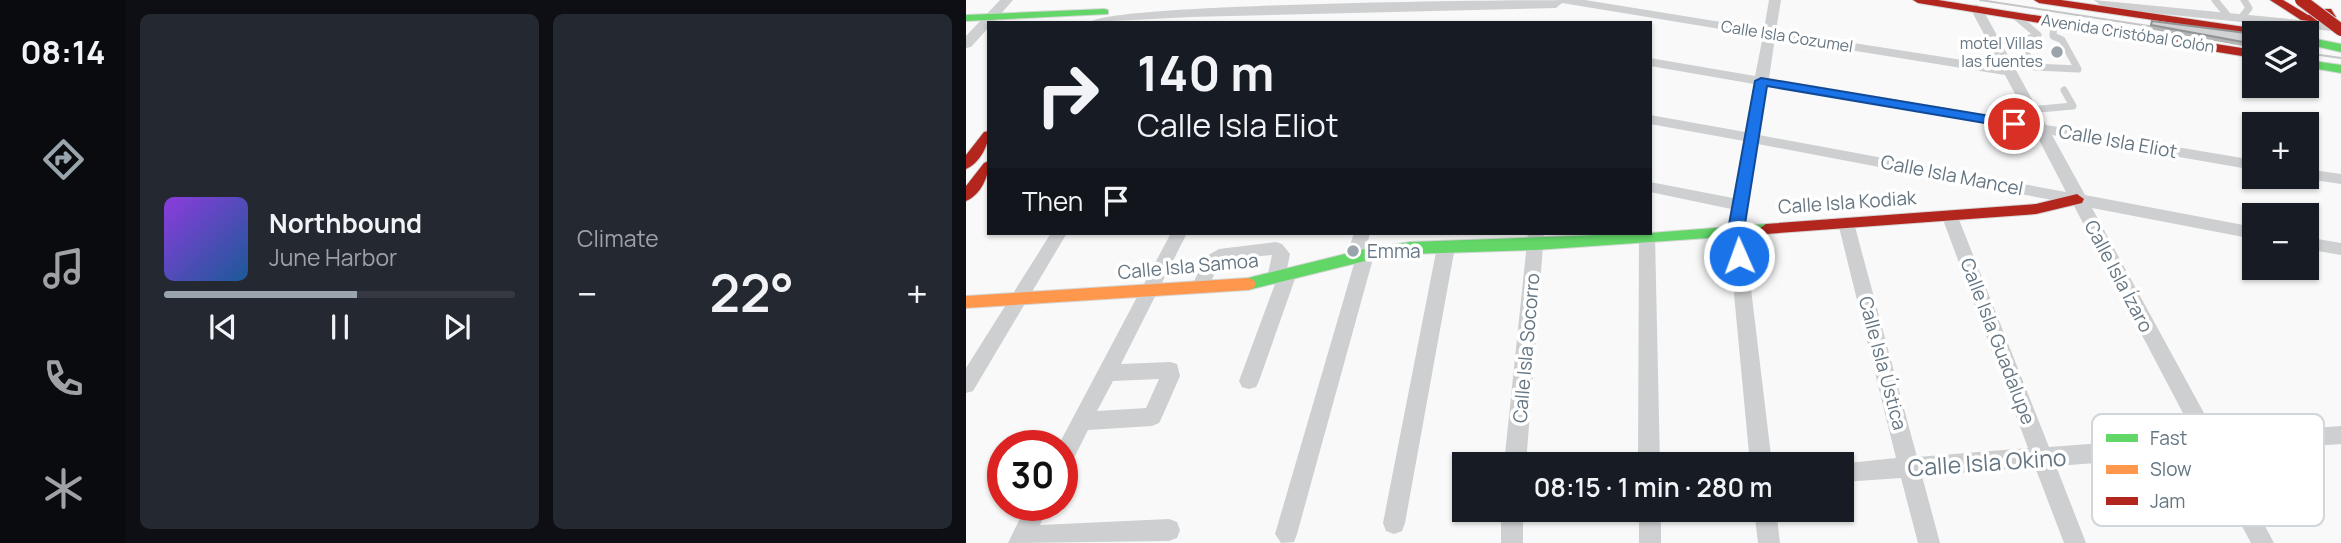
<!DOCTYPE html>
<meta charset="utf-8">
<style>
body{margin:0;font-family:Manrope,sans-serif;background:#242831;color:#f1f3f6;height:100vh;display:flex;flex-direction:column;font-size:26px;white-space:nowrap}
*{box-sizing:border-box;margin:0}
p{font-size:23px;color:#9ea1a6}
.icon{flex:none;width:38px;height:38px;fill:none;stroke:currentColor;stroke-width:2;stroke-linecap:round;stroke-linejoin:round}
.map{position:relative;flex:1;overflow:hidden}
.details{display:flex;flex-direction:column;gap:14px;padding:14px;background:#0d0f14;width:840px}
.details>*{flex:none}
.top-card{position:absolute;left:21px;top:21px;width:665px;height:214px;border-radius:0px;box-shadow:0 2px 5px #0004;background:#171b24;color:#f1f3f6;overflow:hidden}
.buttons{position:absolute;left:1276px;top:21px;display:grid;gap:14px}
.buttons a{display:grid;place-items:center;width:77px;height:77px;border-radius:0px;background:#171b24;box-shadow:0 2px 5px #0004;font-size:35px}
.speed{position:absolute;left:21px;top:430px;display:flex;gap:14px;font-size:35px;font-weight:700;text-align:center}
.speed>*{display:grid;place-content:center;width:91px;height:91px;border-radius:50%;background:#171b24;box-shadow:0 2px 5px #0004;line-height:1}
.speed .limit{border:10px solid #d22;background:#fff;color:#111}
.pin{position:absolute;display:grid;place-items:center;width:60px;height:60px;color:#fff;margin:-30px;border:4px solid #fff;border-radius:50%;box-shadow:0 2px 7px #0007}
.me{position:absolute;width:77px;margin:-38px;rotate:358deg;stroke-linejoin:round;filter:drop-shadow(0 0 5px #0008)}
.turn{display:flex;align-items:center;gap:24px;height:147px;padding:0 35px;font-size:32px}
.turn .icon{width:91px;height:91px;stroke-width:2.5}
.turn b{display:block;font-size:49px;line-height:60px}
.then{display:flex;align-items:center;height:66px;padding:0 35px;background:#0003;gap:14px;font-size:26px}
.big{font-size:52px;font-weight:600;line-height:1.1}
.details .tile{flex:1;display:flex;flex-direction:column;justify-content:center;gap:10px;min-width:0;padding:0 24px;border-radius:10px;background:#242831}
.song{display:flex;align-items:center;gap:21px}
.cover{width:84px;height:84px;border-radius:10px;background:linear-gradient(135deg,hsl(270 70% 55%),hsl(210 70% 35%))}
.played{height:7px;border-radius:4px;background:linear-gradient(90deg,#99a4ac 55%,#363941 55%)}
.keys{display:flex;justify-content:space-around;direction:ltr}
.heat{display:flex;justify-content:space-between;align-items:center;font-size:38px;direction:ltr}
.details .tiles{flex:1;display:grid;gap:14px;grid-template-columns:repeat(2,1fr)}
.trip{position:absolute;left:486px;top:452px;width:402px;height:70px;border-radius:0px;background:#171b24;box-shadow:0 2px 5px #0004;font-weight:600;line-height:70px;text-align:center}
main{display:flex;flex:1;min-height:0}
.tabs{display:flex;flex-direction:column;width:126px;justify-content:space-around;align-items:center;background:#090b0e;color:#9ea1a6}
.tabs .icon{width:49px;height:49px}
.tabs .current{color:#99a4ac}
.tabs b{font-size:32px;color:#f1f3f6}
.map>svg:first-child{display:block}
</style>
<main>
<nav class="tabs">
<b>08:14</b>
<svg class="icon current" aria-label="directions" viewBox="0 0 24 24"><path d="M12 3l9 9-9 9-9-9zM9 14v-3h6M13 9l2 2-2 2"/></svg>
<svg class="icon" aria-label="music" viewBox="0 0 24 24"><path d="M9 18V5l10-2v13"/><circle cx="6" cy="18" r="3"/><circle cx="16" cy="16" r="3"/></svg>
<svg class="icon" aria-label="phone" viewBox="0 0 24 24"><path d="M5 4h4l2 5-3 2q2 4 5 5l2-3 5 2v4C11 20 4 13 5 4z"/></svg>
<svg class="icon" aria-label="climate" viewBox="0 0 24 24"><path d="M12 3v18M4 7l16 10M4 17L20 7"/></svg>
</nav>
<section class="details">
<div class="tiles">
<div class="tile">
<div class="song"><i class="cover"></i><div><b>Northbound</b><p>June Harbor</p></div></div>
<div class="played"></div>
<div class="keys"><svg class="icon" aria-label="previous" viewBox="0 0 24 24"><path d="M18 5L8 12l10 7zM5 5v14"/></svg><svg class="icon" aria-label="pause" viewBox="0 0 24 24"><path d="M8 5v14M16 5v14"/></svg><svg class="icon" aria-label="next" viewBox="0 0 24 24"><path d="M6 5l10 7-10 7zM19 5v14"/></svg></div>
</div>
<div class="tile"><p>Climate</p>
<div class="heat"><a>−</a><b class="big">22°</b><a>+</a></div>
</div>
</div>
</section>
<div class="map">
<svg width="1375" height="543" viewBox="0 0 1375 543">
<rect width="100%" height="100%" fill="#f9f9f9"/>
<g fill="none" stroke-linecap="round" stroke-linejoin="round">
<!-- fast casing -->
<g stroke="#d5d6d7" stroke-width="2">
<path id="fast" d="M138,9L142,10V14L0,21V15Z
M1340,37L1375,44V52L1340,44Z
M1340,60L1375,65V73L1340,67Z
M800,224L807,229L800,234L569,250L444,254L399,261L282,290L276,288L274,284L276,280L282,278L399,249L444,242L684,233Z"/>
</g>
<!-- slow casing -->
<g stroke="#d5d6d7" stroke-width="2">
<path id="slow" d="M282,278L288,280L290,284L288,288L282,290L0,308V296Z"/>
</g>
<!-- jam casing -->
<g stroke="#d5d6d7" stroke-width="2">
<path id="jam" d="M947,0H972L1288,50V58L952,3Z
M1068,0H1095L1299,30L1305,33L1288,35L1073,3Z
M1304,0H1317L1342,15L1358,16L1357,9H1365L1370,17L1361,23L1335,20Z
M23,131C23,145 14,163 0,169V155L18,132Z
M23,161C23,176 15,195 0,201V186L18,163Z
M1111,194L1118,199L1116,203L1070,214L800,234L793,229L800,224L1070,204Z"/>
</g>
<!-- lane -->
<path stroke="#cecfd0" stroke-width="7" d="M1249,0L1262,16
M1048,15L1072,35L1053,42L1069,67L1112,69L1096,40L1087,36L1088,21
M1276,17L1283,8L1278,0
M1064,110L1107,106L1098,90"/>
<!-- street -->
<path fill="#cecfd0" fill-rule="evenodd" d="M34,0H47L27,23H23V27L5,47L0,48V36Z
M619,0L798,29L803,0H815L810,31L1035,66L1004,8L1010,4L1016,8L1080,125L1288,160V170L1086,135L1119,195L1288,227V239L1126,208L1250,435L1375,426V444L1260,453L1308,543H1285L1238,455L1090,466L1120,543H1098L1069,467L956,476L974,543H952L935,478L877,482V464H872L930,458L872,223L874,219L880,217L888,223L951,457L1062,448L976,217L984,211L992,217L1083,447L1229,436L1107,204L792,144L778,230L806,464H784L762,230L765,209L684,192V182L767,198L778,141L684,124V115L779,132L788,84L684,66V58L789,76L797,36L596,3L590,8L225,17L125,22C148,3 562,0 619,0ZM809,38L1039,75L1064,122L803,78ZM801,86L1069,132L1100,192L793,135Z
M1128,0L1375,24V32L1138,8Z
M1340,169L1375,174V184L1335,178L1340,177Z
M684,231L689,236L694,464H672L673,236L674,233Z
M85,233H101L7,391L0,393V368Z
M205,233H221L155,364L204,362L211,364L214,376L196,417L193,423L186,426L122,430L104,466L96,469V446H92ZM193,379L180,408L131,411L147,381Z
M388,233H404L400,249L408,255L331,534L328,542L315,543L309,534L388,264L380,258Z
M562,233H578L560,464H538Z
M1340,237L1375,243V255L1340,249Z
M480,241L489,247L439,523L436,531L428,534L420,531L417,523L471,247Z
M310,242L316,244L324,254L321,269L327,271L330,276L293,381L290,387L283,389L276,387L273,381L309,284L301,278L306,255L263,259L252,266L240,293H228L225,288L239,257L253,249Z
M60,506H83L74,525L203,519L211,522L214,530L211,538L203,541L42,543Z
M535,509H557V543H535Z
M673,509H695V543H673Z
M788,509H810L814,543H792Z"/>
<!-- fast -->
<use href="#fast" fill="#63d668" fill-rule="evenodd"/>
<!-- slow -->
<use href="#slow" fill="#ff974d" fill-rule="evenodd"/>
<!-- jam -->
<use href="#jam" fill="#b3261e" fill-rule="evenodd"/>
<!-- tram -->
<path stroke="#c3c5c6" stroke-width="2" d="M1014,0L1202,29
M1340,53L1375,58"/>
<!-- jam-bridge casing -->
<g stroke="#d5d6d7" stroke-width="14" stroke-linecap="butt">
<path id="jam-bridge" d="M1335,0L1375,30"/>
</g>
<!-- jam-bridge -->
<use href="#jam-bridge" stroke="#b3261e" stroke-width="12"/>
</g>
<!-- wall -->
<path fill="#b3b5b5" d="M1186,21L1288,34V48L1183,29Z"/>
<!-- building -->
<path fill="#d0d2d3" stroke="#929394" stroke-width="2" d="M1186,21L1288,34V44L1185,25Z
M1340,42L1346,51L1340,53Z"/>
<!-- route -->
<path fill="#1a73e8" stroke="#114b97" stroke-width="2" d="M795,78L1048,120L1055,124L1048,128L801,86L778,230L781,256L773,262L765,256L762,230L789,81Z"/>
<!-- markers -->
<g fill="#99a4ac" stroke="#fff" stroke-width="2.5">
<circle cx="1091" cy="52" r="7"/>
<circle cx="387" cy="251" r="7"/>
</g>
<g text-anchor="middle" stroke-width="7" stroke-linejoin="round" paint-order="stroke">
<!-- far-street labels -->
<g font-size="16" fill="#657683" stroke="#fff">
<text transform="translate(1162 33) rotate(9)" y="6">Avenida Cristóbal Colón</text>
<text transform="translate(821 36) rotate(9)" y="6">Calle Isla Cozumel</text>
</g>
<!-- far-poi labels -->
<g font-size="16" fill="#657683" stroke="#fff" text-anchor="end">
<text x="1077" y="49">motel Villas<tspan x="1077" dy="18">las fuentes</tspan></text>
</g>
<!-- street labels -->
<g font-size="19" fill="#657683" stroke="#fff">
<text transform="translate(1152 141) rotate(10)" y="7">Calle Isla Eliot</text>
<text transform="translate(986 175) rotate(11)" y="7">Calle Isla Mancel</text>
<text transform="translate(881 202) rotate(-4)" y="7">Calle Isla Kodiak</text>
<text transform="translate(222 266) rotate(-5)" y="7">Calle Isla Samoa</text>
<text transform="translate(1153 276) rotate(62)" y="7">Calle Isla Ízaro</text>
<text transform="translate(1032 341) rotate(69)" y="7">Calle Isla Guadalupe</text>
<text transform="translate(560 348) rotate(-85)" y="7">Calle Isla Socorro</text>
<text transform="translate(917 363) rotate(75)" y="7">Calle Isla Ústica</text>
</g>
<!-- poi labels -->
<g font-size="19" fill="#657683" stroke="#fff" text-anchor="start">
<text x="401" y="258">Emma</text>
</g>
<!-- near-street labels -->
<g font-size="23" fill="#657683" stroke="#fff">
<text transform="translate(1021 463) rotate(-4)" y="8">Calle Isla Okino</text>
</g>
</g>
<!-- legend -->
<rect x="1126" y="414" width="232" height="112" rx="10" fill="#fff" stroke="#d1d6da" stroke-width="2"/>
<rect x="1140" y="434" width="32" height="8" fill="#63d668"/>
<rect x="1140" y="465" width="32" height="9" fill="#ff974d"/>
<rect x="1140" y="497" width="32" height="8" fill="#b3261e"/>
<g font-size="19" fill="#657683">
<text x="1184" y="445">Fast</text>
<text x="1184" y="476">Slow</text>
<text x="1184" y="508">Jam</text>
</g>
</svg>
<div class="buttons">
<a><svg class="icon" aria-label="layers" viewBox="0 0 24 24"><path d="M12 4l9 5-9 5-9-5zM3 14l9 5 9-5"/></svg></a>
<a>+</a>
<a>−</a>
</div>
<div class="speed"><div class="limit">30</div></div>
<div class="pin" style="left:1048px;top:124px;background:#d93025"><svg class="icon" aria-label="arrive" viewBox="0 0 24 24"><path d="M6 21V4h12l-3 4 3 4H6"/></svg></div>
<svg class="me" style="left:773px;top:256px" viewBox="-20 -20 40 40"><circle r="17" fill="#1a73e8" stroke="#fff" stroke-width="3"/><path d="M0-11L8 9 0 5-8 9z" fill="#fff"/></svg>
<div class="trip">08:15 · 1 min · 280 m</div>
<div class="top-card">
<div class="turn"><svg class="icon" aria-label="right" viewBox="0 0 24 24"><path d="M7 20v-9h11M14 6l5 5-5 5"/></svg><div><b>140 m</b>Calle Isla Eliot</div></div>
<div class="then">Then<svg class="icon" aria-label="arrive" viewBox="0 0 24 24"><path d="M6 21V4h12l-3 4 3 4H6"/></svg></div>
</div>
</div>
</main>
